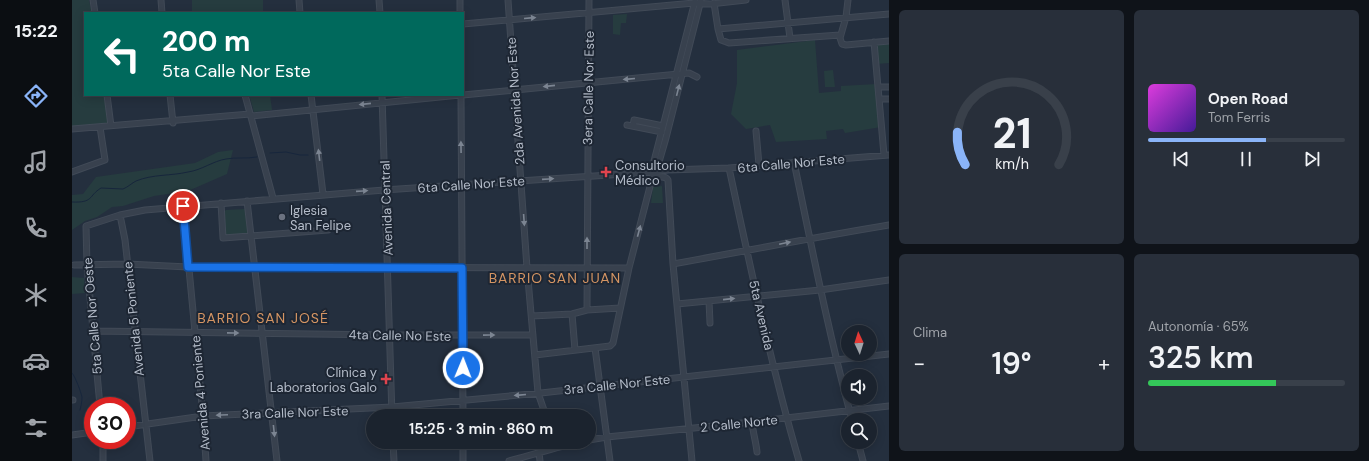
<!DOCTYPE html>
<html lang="es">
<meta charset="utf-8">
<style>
body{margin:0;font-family:"DM Sans",sans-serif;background:#282f3a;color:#f1f3f6;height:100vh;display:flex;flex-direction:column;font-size:15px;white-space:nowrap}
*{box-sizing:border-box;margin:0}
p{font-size:13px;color:#a0a4aa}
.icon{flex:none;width:22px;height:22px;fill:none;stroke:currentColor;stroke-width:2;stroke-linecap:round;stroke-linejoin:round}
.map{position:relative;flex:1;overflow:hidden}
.details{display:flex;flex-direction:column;gap:10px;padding:10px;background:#0f1319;width:480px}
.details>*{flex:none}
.banner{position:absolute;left:12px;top:12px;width:380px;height:84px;border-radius:0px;box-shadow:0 2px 10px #0003,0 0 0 1px #39404a;background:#00695c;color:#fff;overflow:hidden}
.needle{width:26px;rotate:356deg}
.buttons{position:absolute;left:769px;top:325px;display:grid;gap:8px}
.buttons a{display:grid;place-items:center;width:36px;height:36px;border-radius:50%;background:#1b232e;box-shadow:0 2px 10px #0003,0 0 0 1px #39404a;font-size:20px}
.speed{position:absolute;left:12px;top:397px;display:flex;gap:8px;font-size:20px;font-weight:700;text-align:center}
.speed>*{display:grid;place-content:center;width:52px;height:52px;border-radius:50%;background:#1b232e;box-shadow:0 2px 10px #0003,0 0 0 1px #39404a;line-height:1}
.speed .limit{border:6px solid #d22;background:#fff;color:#111}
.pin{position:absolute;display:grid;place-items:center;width:34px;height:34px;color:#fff;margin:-17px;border:2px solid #fff;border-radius:50%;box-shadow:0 1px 4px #0007}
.me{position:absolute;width:44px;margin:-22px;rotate:1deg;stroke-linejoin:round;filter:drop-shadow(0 0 3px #0008)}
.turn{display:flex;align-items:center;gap:14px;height:84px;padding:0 12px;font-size:18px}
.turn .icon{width:52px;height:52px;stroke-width:2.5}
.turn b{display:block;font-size:28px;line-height:34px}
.big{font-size:30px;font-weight:600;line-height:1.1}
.details .widget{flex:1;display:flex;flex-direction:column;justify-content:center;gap:6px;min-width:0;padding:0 14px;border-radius:6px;background:#282f3a}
.details .dial{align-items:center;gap:0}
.dial svg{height:104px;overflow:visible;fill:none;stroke:#39404a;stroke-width:7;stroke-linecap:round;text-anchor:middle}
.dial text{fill:#f1f3f6;stroke:none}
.song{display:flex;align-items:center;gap:12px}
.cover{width:48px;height:48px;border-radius:6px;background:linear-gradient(135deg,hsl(300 70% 55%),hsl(260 70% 35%))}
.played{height:4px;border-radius:2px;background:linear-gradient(90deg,#8ab4f8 60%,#39404a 60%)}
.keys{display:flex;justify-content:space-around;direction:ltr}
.heat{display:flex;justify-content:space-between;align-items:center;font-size:22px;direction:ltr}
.charge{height:6px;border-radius:3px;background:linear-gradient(90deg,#34c759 65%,#39404a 0)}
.details .tiles{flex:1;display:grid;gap:10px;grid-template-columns:repeat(2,1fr)}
.trip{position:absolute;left:294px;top:409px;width:230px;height:40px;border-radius:20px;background:#1b232e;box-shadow:0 2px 10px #0003,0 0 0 1px #39404a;font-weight:600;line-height:40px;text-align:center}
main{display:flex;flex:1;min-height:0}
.dock{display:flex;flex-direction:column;width:72px;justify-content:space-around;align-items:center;background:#0b0e12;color:#a0a4aa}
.dock .icon{width:28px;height:28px}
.dock .active{color:#8ab4f8}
.dock b{font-size:18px;color:#f1f3f6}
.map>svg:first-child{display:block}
</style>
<main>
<nav class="dock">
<b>15:22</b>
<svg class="icon active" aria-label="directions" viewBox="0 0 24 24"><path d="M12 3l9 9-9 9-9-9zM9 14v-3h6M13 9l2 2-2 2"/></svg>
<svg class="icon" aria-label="music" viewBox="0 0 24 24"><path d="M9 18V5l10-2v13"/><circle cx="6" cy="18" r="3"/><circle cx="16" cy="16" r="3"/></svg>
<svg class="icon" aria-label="phone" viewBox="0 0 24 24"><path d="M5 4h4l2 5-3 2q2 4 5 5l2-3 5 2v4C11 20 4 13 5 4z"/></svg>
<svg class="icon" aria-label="climate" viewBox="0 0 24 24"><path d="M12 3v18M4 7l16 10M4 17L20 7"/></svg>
<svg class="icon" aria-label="car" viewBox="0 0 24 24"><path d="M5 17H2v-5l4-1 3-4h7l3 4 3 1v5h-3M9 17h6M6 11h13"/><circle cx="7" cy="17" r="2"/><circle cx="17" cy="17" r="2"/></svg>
<svg class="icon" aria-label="filters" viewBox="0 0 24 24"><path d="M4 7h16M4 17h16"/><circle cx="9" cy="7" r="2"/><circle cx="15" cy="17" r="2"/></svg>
</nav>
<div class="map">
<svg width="817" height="461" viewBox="0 0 817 461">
<rect width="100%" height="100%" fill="#242f3e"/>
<!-- green -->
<path fill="#263c3f" d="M0,0H17L20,13H13V95H33L38,124L0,127Z
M120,0H191V13H120Z
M555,14L554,23H549L548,35L541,34V15Z
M743,40L747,93L769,91V86L805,84L809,127L773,133L771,129L754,131L755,139L704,142L698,125L674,129L659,114L665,83V50Z
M817,41V63L804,64L802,42Z
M761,70L763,87H753L752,71Z
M177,95H198L200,110L182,112Z
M161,150L155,174L116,191L82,196L51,206L40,207L25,217L13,221L0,230V195L11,194L24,177L123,163L146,152Z
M590,186L591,203H579L581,187Z
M173,209L174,210L177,232L175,234L154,235L152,212L154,210Z
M0,277L12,278L13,293L0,294Z"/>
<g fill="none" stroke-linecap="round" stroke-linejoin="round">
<!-- stream -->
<path stroke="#17263c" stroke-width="1" d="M198,153L214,152L228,155H236
M591,173H598
M0,202C22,203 16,196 29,188L51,189C56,187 60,183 64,181C81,174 99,176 116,172C130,170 141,161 154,159C164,157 174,159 185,157
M0,373C3,376 9,392 10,397C10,402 9,406 8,410"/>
<!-- minor casing -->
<g stroke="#414a57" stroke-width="7">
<path id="minor" d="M21,0L23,13
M89,0L90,13
M227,0L228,13
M307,0L308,13
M388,0V13
M436,0L455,268L466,393L474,416
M713,0L718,38
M776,0L774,17L768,38L770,44L774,45L817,41
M642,3L646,29L817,14
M391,24L622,3L638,4L674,0
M646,29L649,40L657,43L768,35
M802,42L812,155
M806,87H817
M35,95L39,126
M98,95L101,123
M173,95L201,198
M239,95L251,194
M310,95L320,416
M389,95L391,416
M391,95L617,73L625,77
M807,99H817
M179,116L388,95
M555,125L590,132
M561,126L562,120L591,126
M0,129L178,114
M684,131L687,165
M722,162C740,249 757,335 780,420
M583,167L582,161L623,1
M657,168C678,266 699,365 727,461
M0,172L33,160L28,127
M580,177C586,177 593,175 596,180L601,264L620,461
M175,201L205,461
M149,203L151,238L256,230
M111,206L131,416L134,461
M48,215L53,240L78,461
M601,264C673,251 745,237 817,225
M2,265L55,264L116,267L557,268
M637,301L638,323
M605,304L748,290L817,280
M515,310L517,0
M500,314L503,350
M460,316L500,314L515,310L548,308
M21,331L318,335H461
M523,348L538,461
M463,355L538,346L541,343L557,268L583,167L587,162L594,138L629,0
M0,400H1
M28,406L15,265L14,226L48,215L73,210L312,190L582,172L596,170L657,168L817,155
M680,422C681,433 684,442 685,452
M55,427L131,416L320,407L469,393L817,354
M0,435L21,432
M517,440L535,437L680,422L817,406
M321,442L322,461
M391,442V461
M786,442L791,461
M467,453L468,461
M31,461V440
M437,461C461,455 484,447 508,442"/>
</g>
<!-- minor -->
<use href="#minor" stroke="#38414e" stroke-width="5"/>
</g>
<!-- one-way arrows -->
<defs><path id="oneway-solid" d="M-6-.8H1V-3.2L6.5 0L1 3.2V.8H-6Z"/></defs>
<g fill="#7c8592">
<use href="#oneway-solid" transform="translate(458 18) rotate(-5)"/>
<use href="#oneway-solid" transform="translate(557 79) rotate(175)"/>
<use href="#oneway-solid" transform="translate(477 86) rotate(174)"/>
<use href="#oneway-solid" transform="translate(606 90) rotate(-76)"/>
<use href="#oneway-solid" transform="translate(293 104) rotate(174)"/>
<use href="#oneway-solid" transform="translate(389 147) rotate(-91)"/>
<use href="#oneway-solid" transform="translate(247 155) rotate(-97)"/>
<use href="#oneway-solid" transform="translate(476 179) rotate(-4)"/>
<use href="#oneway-solid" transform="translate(290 191) rotate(-4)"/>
<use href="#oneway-solid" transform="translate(452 220) rotate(86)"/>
<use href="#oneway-solid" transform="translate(567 231) rotate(-75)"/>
<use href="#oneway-solid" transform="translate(515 243) rotate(-90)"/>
<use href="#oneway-solid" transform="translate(713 243) rotate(-12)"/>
<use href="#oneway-solid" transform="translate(657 299) rotate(-6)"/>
<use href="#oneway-solid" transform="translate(161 333) rotate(1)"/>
<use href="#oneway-solid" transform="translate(417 335) rotate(-1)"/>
<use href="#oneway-solid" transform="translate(448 395) rotate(175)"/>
<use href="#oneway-solid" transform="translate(150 415) rotate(177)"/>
<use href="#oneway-solid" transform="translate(202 431) rotate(84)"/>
</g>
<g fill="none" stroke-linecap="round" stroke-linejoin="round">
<!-- route casing -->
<g stroke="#114b97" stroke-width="10">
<path id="route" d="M111,206L116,267L390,268L391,368"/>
</g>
<!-- route -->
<use href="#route" stroke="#1a73e8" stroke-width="7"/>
</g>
<!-- markers -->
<g fill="#e0444e" stroke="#1d2633" stroke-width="1.5">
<path d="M532 166h4v4h4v4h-4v4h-4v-4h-4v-4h4z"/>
<path d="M312 373h4v4h4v4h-4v4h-4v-4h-4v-4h4z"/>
</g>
<circle fill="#6b7280" stroke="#1d2633" stroke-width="1.5" cx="210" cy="217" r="4"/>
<g text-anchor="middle" stroke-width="4" stroke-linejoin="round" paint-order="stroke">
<!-- street labels -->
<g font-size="13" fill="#b4bcc9" stroke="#1d2633">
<text transform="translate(516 88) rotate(-89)" y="5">3era Calle Nor Este</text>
<text transform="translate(443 101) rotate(-94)" y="5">2da Avenida Nor Este</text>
<text transform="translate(719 163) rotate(-5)" y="5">6ta Calle Nor Este</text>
<text transform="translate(399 184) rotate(-4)" y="5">6ta Calle Nor Este</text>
<text transform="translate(314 208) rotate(-92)" y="5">Avenida Central</text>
<text transform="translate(690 315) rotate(77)" y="5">5ta Avenida</text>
<text transform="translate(20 316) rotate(-95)" y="5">5ta Calle Nor Oeste</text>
<text transform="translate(61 319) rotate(-96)" y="5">Avenida 5 Poniente</text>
<text transform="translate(328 335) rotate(1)" y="5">4ta Calle No Este</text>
<text transform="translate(545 384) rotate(-6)" y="5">3ra Calle Nor Este</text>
<text transform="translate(128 393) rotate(-95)" y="5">Avenida 4 Poniente</text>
<text transform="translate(223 412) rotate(-2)" y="5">3ra Calle Nor Este</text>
<text transform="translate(667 423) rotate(-6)" y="5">2 Calle Norte</text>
</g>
<!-- poi labels -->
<g font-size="13" fill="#b4bcc9" stroke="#1d2633" text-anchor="start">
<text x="543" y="170">Consultorio<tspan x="543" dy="15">Médico</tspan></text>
<text x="218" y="215">Iglesia<tspan x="218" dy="15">San Felipe</tspan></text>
<text x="305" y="377" text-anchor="end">Clínica y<tspan x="305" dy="15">Laboratorios Galo</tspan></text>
</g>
<!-- neighbourhood labels -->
<g font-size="14" letter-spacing="1" fill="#d59563" stroke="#1d2633">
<text x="483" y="283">BARRIO SAN JUAN</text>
<text x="191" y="323">BARRIO SAN JOSÉ</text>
</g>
</g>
</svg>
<div class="buttons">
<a><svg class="needle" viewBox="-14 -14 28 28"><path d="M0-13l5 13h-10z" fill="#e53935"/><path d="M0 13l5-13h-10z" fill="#a0a4aa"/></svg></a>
<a><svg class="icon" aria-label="sound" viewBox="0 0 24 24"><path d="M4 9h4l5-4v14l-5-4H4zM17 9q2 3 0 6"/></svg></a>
<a><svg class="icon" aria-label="search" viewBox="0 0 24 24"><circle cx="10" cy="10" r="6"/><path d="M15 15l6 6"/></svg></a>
</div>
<div class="speed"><div class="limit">30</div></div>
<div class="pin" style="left:111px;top:206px;background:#d93025"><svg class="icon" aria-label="arrive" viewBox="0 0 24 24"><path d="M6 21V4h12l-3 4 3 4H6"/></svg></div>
<svg class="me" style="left:391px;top:368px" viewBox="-20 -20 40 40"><circle r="17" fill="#1a73e8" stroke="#fff" stroke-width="3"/><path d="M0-11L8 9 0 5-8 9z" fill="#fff"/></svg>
<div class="trip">15:25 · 3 min · 860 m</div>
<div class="banner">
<div class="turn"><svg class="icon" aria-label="left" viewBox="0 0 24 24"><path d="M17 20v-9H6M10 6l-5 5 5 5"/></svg><div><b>200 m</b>5ta Calle Nor Este</div></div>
</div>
</div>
<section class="details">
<div class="tiles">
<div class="widget dial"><svg viewBox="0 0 100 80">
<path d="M14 69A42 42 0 1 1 86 69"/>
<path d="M14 69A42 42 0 0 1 8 44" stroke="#8ab4f8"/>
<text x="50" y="56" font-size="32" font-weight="700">21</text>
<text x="50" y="72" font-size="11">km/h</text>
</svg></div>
<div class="widget">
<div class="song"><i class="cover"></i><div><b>Open Road</b><p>Tom Ferris</p></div></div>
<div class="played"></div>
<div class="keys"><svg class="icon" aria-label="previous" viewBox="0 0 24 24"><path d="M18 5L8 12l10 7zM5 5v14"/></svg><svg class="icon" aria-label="pause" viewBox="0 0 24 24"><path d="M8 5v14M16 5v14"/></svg><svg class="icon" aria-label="next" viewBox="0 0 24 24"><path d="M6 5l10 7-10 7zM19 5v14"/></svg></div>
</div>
<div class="widget"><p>Clima</p>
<div class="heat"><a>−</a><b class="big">19°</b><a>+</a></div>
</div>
<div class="widget"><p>Autonomía · 65%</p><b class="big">325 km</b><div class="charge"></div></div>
</div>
</section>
</main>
